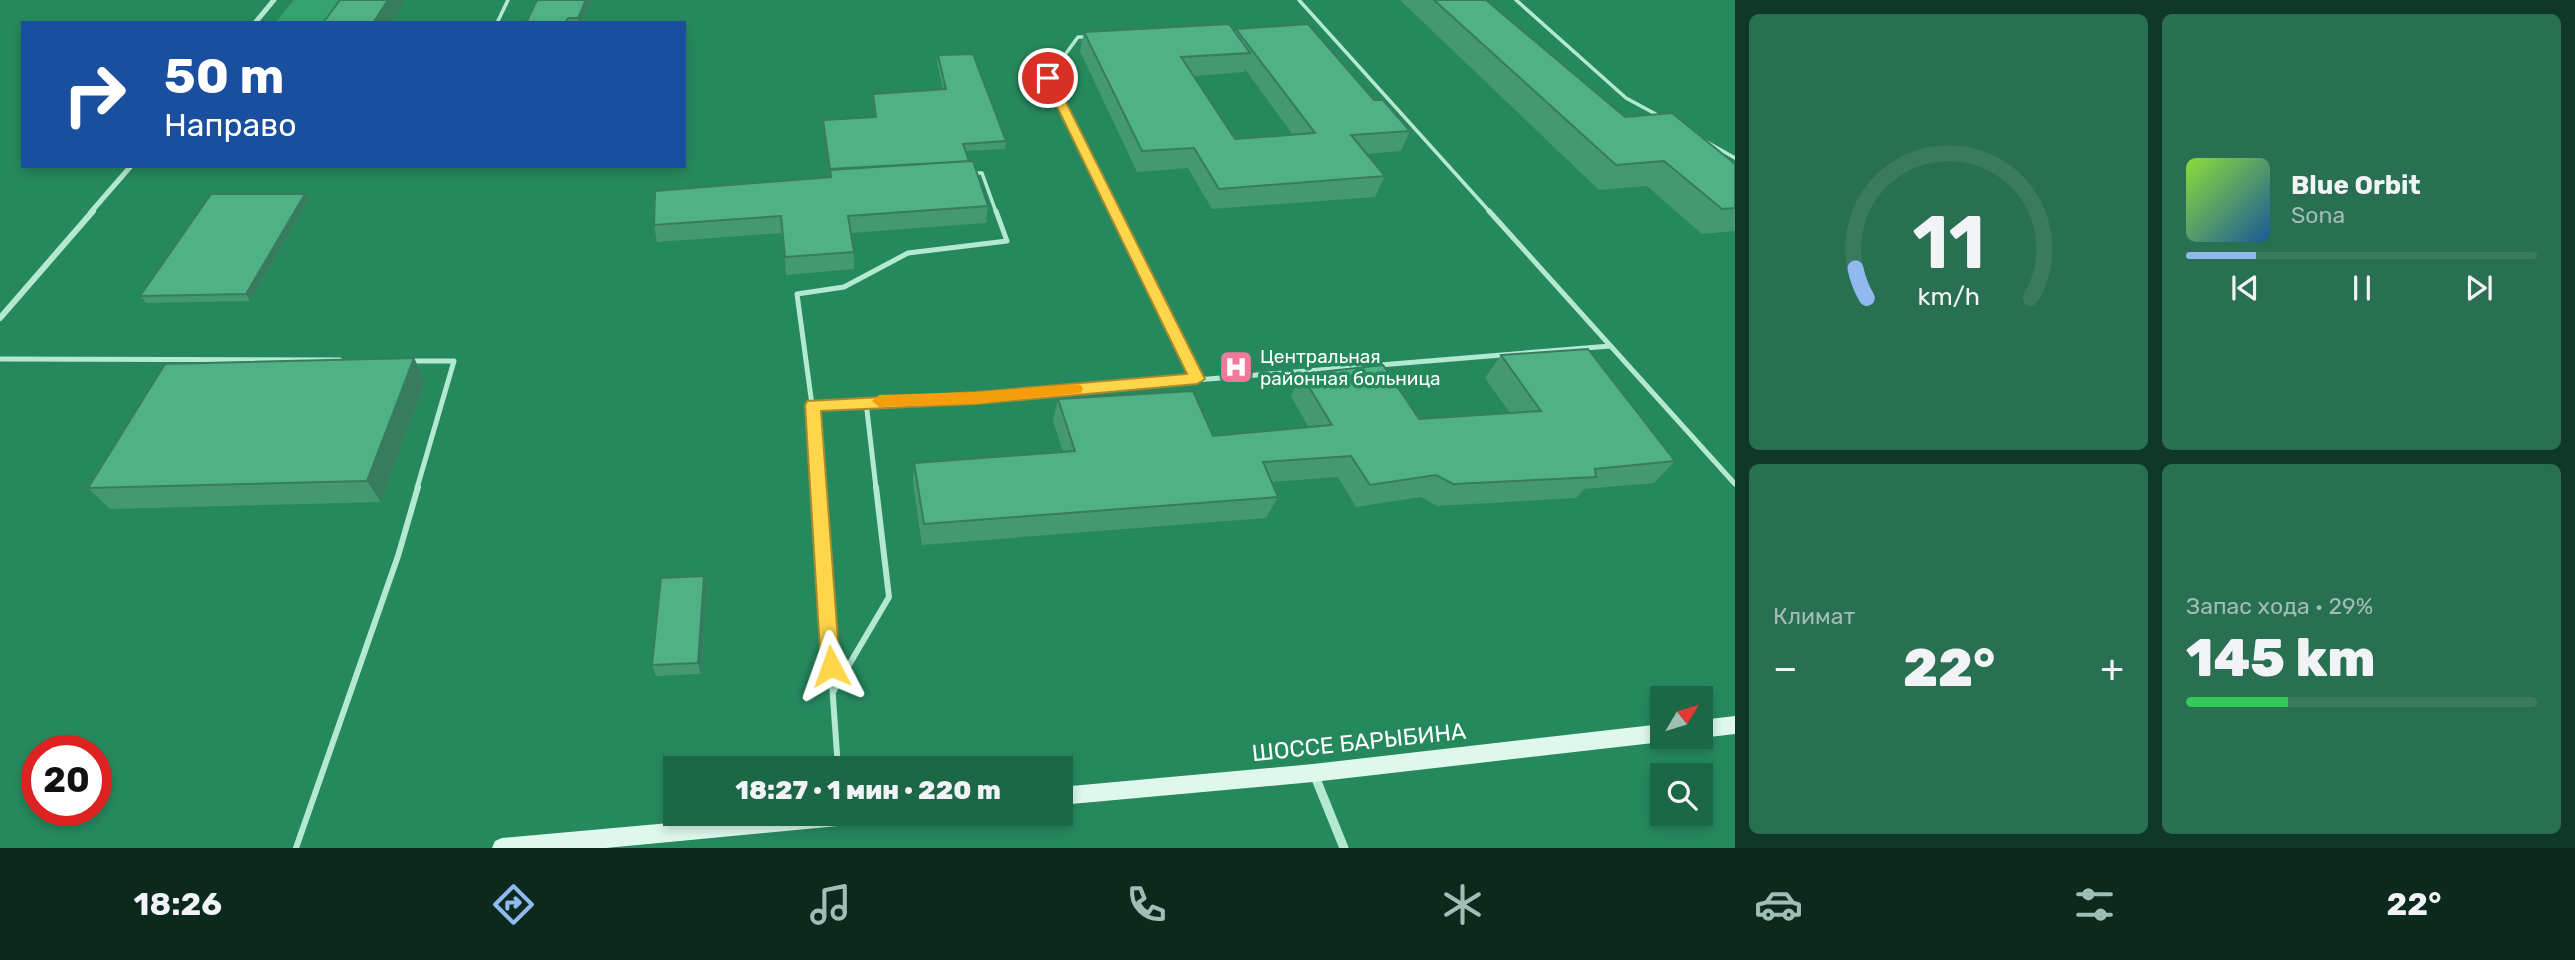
<!DOCTYPE html>
<html lang="ru">
<meta charset="utf-8">
<style>
body{margin:0;font-family:Rubik,sans-serif;background:#296f51;color:#f1f3f6;height:100vh;display:flex;flex-direction:column;font-size:26px;white-space:nowrap}
*{box-sizing:border-box;margin:0}
p{font-size:23px;color:#a0beb3}
.icon{flex:none;width:38px;height:38px;fill:none;stroke:currentColor;stroke-width:2;stroke-linecap:round;stroke-linejoin:round}
.map{position:relative;flex:1;overflow:hidden}
.panel{display:flex;flex-direction:column;gap:14px;padding:14px;background:#0f3926;width:840px}
.panel>*{flex:none}
.hud{position:absolute;left:21px;top:21px;width:665px;height:147px;border-radius:0px;box-shadow:0 4px 10px #0003;background:#1a4fa0;color:#fff;overflow:hidden}
.needle{width:46px;rotate:52deg}
.tools{position:absolute;left:1650px;top:686px;display:grid;gap:14px}
.tools a{display:grid;place-items:center;width:63px;height:63px;border-radius:0px;background:#1c6746;box-shadow:0 4px 10px #0003;font-size:35px}
.speed{position:absolute;left:21px;top:735px;display:flex;gap:14px;font-size:35px;font-weight:700;text-align:center}
.speed>*{display:grid;place-content:center;width:91px;height:91px;border-radius:50%;background:#1c6746;box-shadow:0 4px 10px #0003;line-height:1}
.speed .limit{border:10px solid #d22;background:#fff;color:#111}
.pin{position:absolute;display:grid;place-items:center;width:60px;height:60px;color:#fff;margin:-30px;border:4px solid #fff;border-radius:50%;box-shadow:0 2px 7px #0007}
.me{position:absolute;width:77px;margin:-38px;rotate:356deg;stroke-linejoin:round;filter:drop-shadow(0 0 5px #0008)}
.turn{display:flex;align-items:center;gap:24px;height:147px;padding:0 28px;font-size:32px}
.turn .icon{width:91px;height:91px;stroke-width:2.5}
.turn b{display:block;font-size:49px;line-height:60px}
.big{font-size:52px;font-weight:800;line-height:1.1}
.panel .widget{flex:1;display:flex;flex-direction:column;justify-content:center;gap:10px;min-width:0;padding:0 24px;border-radius:10px;background:#296f51}
.panel .dial{align-items:center;gap:0}
.dial svg{height:182px;overflow:visible;fill:none;stroke:#3a7b5f;stroke-width:7;stroke-linecap:round;text-anchor:middle}
.dial text{fill:#f1f3f6;stroke:none}
.song{display:flex;align-items:center;gap:21px}
.cover{width:84px;height:84px;border-radius:10px;background:linear-gradient(135deg,hsl(90 70% 55%),hsl(210 70% 35%))}
.played{height:7px;border-radius:4px;background:linear-gradient(90deg,#90b9f0 20%,#3a7b5f 20%)}
.keys{display:flex;justify-content:space-around;direction:ltr}
.heat{display:flex;justify-content:space-between;align-items:center;font-size:38px;direction:ltr}
.charge{height:10px;border-radius:5px;background:linear-gradient(90deg,#34c759 29%,#3a7b5f 0)}
.panel .tiles{flex:1;display:grid;gap:14px;grid-template-columns:repeat(2,1fr)}
.trip{position:absolute;left:663px;top:756px;width:410px;height:70px;border-radius:0px;background:#1c6746;box-shadow:0 4px 10px #0003;font-weight:800;line-height:70px;text-align:center}
.tab-bar{display:flex;height:112px;justify-content:space-around;align-items:center;background:#0b291c;color:#a0beb3}
.tab-bar .icon{width:49px;height:49px}
.tab-bar .active{color:#90b9f0}
.tab-bar b{font-size:32px;color:#f1f3f6}
main{display:flex;flex:1;min-height:0}
.map>svg:first-child{display:block}
</style>
<main>
<div class="map">
<svg width="1735" height="848" viewBox="0 0 1735 848">
<rect width="100%" height="100%" fill="#26895e"/>
<!-- green -->
<path fill="#34a370" d="M294,0H344L326,23H275Z"/>
<g fill="none" stroke-linecap="round" stroke-linejoin="round">
<!-- lane-far2 -->
<path stroke="#b3e9d1" stroke-width="3.5" d="M1299,0L1490,212
M1516,0L1626,98L1663,118
M497,23L508,0
M1087,37H1078L1048,78L1115,212
M1705,141L1735,158
M973,173H982L996,212"/>
<!-- lane-far1 -->
<path stroke="#b3e9d1" stroke-width="5" d="M1114,211L1197,379
M1489,211L1735,484
M0,359L340,360
M409,361H454L417,488
M866,402L876,488
M812,405L797,294L844,287L908,253L1007,241L996,211
M818,488L812,405L976,398L1610,346"/>
<!-- lane -->
<path stroke="#b3e9d1" stroke-width="6" d="M818,487L838,768
M833,692L889,597L876,487
M296,848L398,556L418,487"/>
<!-- street-far2 -->
<path stroke="#b3e9d1" stroke-width="5" d="M255,23L274,0
M91,212L131,166"/>
<!-- street-far1 -->
<path stroke="#b3e9d1" stroke-width="6" d="M0,318L93,211"/>
<!-- street -->
<path stroke="#b3e9d1" stroke-width="9" d="M1314,774L1344,848"/>
<!-- secondary -->
<path fill="#def8ec" fill-rule="evenodd" d="M1735,716V734L1701,738L1699,737H1701V720Z
M1662,724V737H1669L1662,742L1313,782L1060,805V787L1313,764Z
M769,814H878L876,821L869,823L606,848H492L495,841L502,838Z"/>
</g>
<!-- wall -->
<path fill="#449872" fill-rule="evenodd" d="M591,0L582,23H526Z
M1401,0H1486L1625,117L1735,164V231L1702,234L1647,186L1599,190L1401,1Z
M1236,29L1374,100L1410,131L1401,151L1366,154L1385,176L1375,197L1212,209L1188,168L1137,172L1080,51L1084,32H1235ZM1245,69L1293,135L1235,139L1193,76L1244,72Z
M938,55L1006,141L1005,149L966,151L988,206L986,223L851,233L854,252V269L786,275L783,233L657,242L654,225L830,177L823,120L875,118L873,94L943,89L937,63Z
M308,201L250,301L146,303L140,296Z
M1501,355L1675,461L1654,483L1584,489L1576,498L1437,506L1421,497L1356,507L1338,477L1272,482L1278,497L1266,518L922,545L913,484L914,463L1063,452L1053,421L1058,399L1213,436L1309,428L1291,396L1301,374L1419,419L1510,413L1485,378Z
M414,358L425,381L381,502L110,509L88,488Z
M704,576L707,588L701,674L656,676L652,665Z"/>
<!-- shaded-wall -->
<path fill="#377c5d" d="M388,0H405L391,23H373Z
M586,0H591L582,23H579L578,18Z
M305,194L308,201L250,301L246,294Z
M414,358L425,381L381,502L367,481Z
M704,576L707,588L701,674L698,663Z"/>
<!-- building -->
<path fill="#4fb185" stroke="#377c5d" stroke-width="2" d="M340,0H388L373,23H323Z
M537,0H586L578,18H568L565,23H526Z
M1434,0H1486L1625,117L1672,113L1735,164V208L1722,209L1664,161L1616,165Z
M1229,24L1250,53L1181,57L1235,139L1315,133L1236,29L1308,24L1374,100H1383L1410,131L1351,135L1385,176L1219,189L1194,148L1142,151L1084,32Z
M973,54L1006,141L963,144L969,161L830,170L823,120L876,117L873,94L946,89L938,55Z
M973,161L988,206L848,216L854,252L785,257L781,216L654,225L655,191L831,177L830,169Z
M211,194H305L246,294L140,296Z
M1588,349L1675,461L1595,469L1596,477L1453,484L1436,475L1370,485L1351,456L1263,462L1278,497L924,524L914,463L1075,451L1058,399L1193,391L1213,436L1332,425L1301,374L1383,365L1419,419L1541,411L1501,355Z
M414,358L367,481L88,488L165,364Z
M704,576L698,663L652,665L661,578Z"/>
<!-- route -->
<path fill="#ffd54a" stroke="#a68a30" stroke-width="2" d="M1048,75L1054,78L1205,379L1197,384L976,404L821,411L840,666L838,672L831,675L824,672L821,666L805,405L807,401L976,392L1187,374L1043,78Z"/>
<!-- slow -->
<path fill="#f59e0b" d="M1076,384L1081,385L1083,389L1081,393L976,404L879,407L872,401L879,395L976,392Z"/>
<!-- icons -->
<defs>
<g id="hospital-square" transform="scale(1.75)"><rect x="-9" y="-9" width="18" height="18" rx="4" fill="#f2799c" stroke="#26895e"/><path d="M-5-5h3v3.5h4V-5h3V5h-3V1.5h-4V5h-3Z" fill="#fff"/></g>
</defs>
<g fill-rule="evenodd">
<use href="#hospital-square" x="1236" y="367"/>
</g>
<g text-anchor="middle" stroke-width="7" stroke-linejoin="round" paint-order="stroke">
<!-- poi labels -->
<g font-size="19" fill="#fff" stroke="#26895e" text-anchor="start">
<text x="1260" y="363">Центральная<tspan x="1260" dy="22">районная больница</tspan></text>
</g>
<!-- near-street labels -->
<g font-size="23" fill="#fff" stroke="#26895e">
<text transform="translate(1359 742) rotate(-6)" y="8">ШОССЕ БАРЫБИНА</text>
</g>
</g>
</svg>
<div class="tools">
<a><svg class="needle" viewBox="-14 -14 28 28"><path d="M0-13l5 13h-10z" fill="#e53935"/><path d="M0 13l5-13h-10z" fill="#a0beb3"/></svg></a>
<a><svg class="icon" aria-label="search" viewBox="0 0 24 24"><circle cx="10" cy="10" r="6"/><path d="M15 15l6 6"/></svg></a>
</div>
<div class="speed"><div class="limit">20</div></div>
<div class="pin" style="left:1048px;top:78px;background:#d93025"><svg class="icon" aria-label="arrive" viewBox="0 0 24 24"><path d="M6 21V4h12l-3 4 3 4H6"/></svg></div>
<svg class="me" style="left:831px;top:666px" viewBox="-20 -20 40 40"><path d="M0-17L14 15 0 8-14 15z" fill="#ffd54a" stroke="#fff" stroke-width="4"/></svg>
<div class="trip">18:27 · 1 мин · 220 m</div>
<div class="hud">
<div class="turn"><svg class="icon" aria-label="right" viewBox="0 0 24 24"><path d="M7 20v-9h11M14 6l5 5-5 5"/></svg><div><b>50 m</b>Направо</div></div>
</div>
</div>
<section class="panel">
<div class="tiles">
<div class="widget dial"><svg viewBox="0 0 100 80">
<path d="M14 69A42 42 0 1 1 86 69"/>
<path d="M14 69A42 42 0 0 1 9 56" stroke="#90b9f0"/>
<text x="50" y="56" font-size="32" font-weight="700">11</text>
<text x="50" y="72" font-size="11">km/h</text>
</svg></div>
<div class="widget">
<div class="song"><i class="cover"></i><div><b>Blue Orbit</b><p>Sona</p></div></div>
<div class="played"></div>
<div class="keys"><svg class="icon" aria-label="previous" viewBox="0 0 24 24"><path d="M18 5L8 12l10 7zM5 5v14"/></svg><svg class="icon" aria-label="pause" viewBox="0 0 24 24"><path d="M8 5v14M16 5v14"/></svg><svg class="icon" aria-label="next" viewBox="0 0 24 24"><path d="M6 5l10 7-10 7zM19 5v14"/></svg></div>
</div>
<div class="widget"><p>Климат</p>
<div class="heat"><a>−</a><b class="big">22°</b><a>+</a></div>
</div>
<div class="widget"><p>Запас хода · 29%</p><b class="big">145 km</b><div class="charge"></div></div>
</div>
</section>
</main>
<nav class="tab-bar">
<b>18:26</b>
<svg class="icon active" aria-label="directions" viewBox="0 0 24 24"><path d="M12 3l9 9-9 9-9-9zM9 14v-3h6M13 9l2 2-2 2"/></svg>
<svg class="icon" aria-label="music" viewBox="0 0 24 24"><path d="M9 18V5l10-2v13"/><circle cx="6" cy="18" r="3"/><circle cx="16" cy="16" r="3"/></svg>
<svg class="icon" aria-label="phone" viewBox="0 0 24 24"><path d="M5 4h4l2 5-3 2q2 4 5 5l2-3 5 2v4C11 20 4 13 5 4z"/></svg>
<svg class="icon" aria-label="climate" viewBox="0 0 24 24"><path d="M12 3v18M4 7l16 10M4 17L20 7"/></svg>
<svg class="icon" aria-label="car" viewBox="0 0 24 24"><path d="M5 17H2v-5l4-1 3-4h7l3 4 3 1v5h-3M9 17h6M6 11h13"/><circle cx="7" cy="17" r="2"/><circle cx="17" cy="17" r="2"/></svg>
<svg class="icon" aria-label="filters" viewBox="0 0 24 24"><path d="M4 7h16M4 17h16"/><circle cx="9" cy="7" r="2"/><circle cx="15" cy="17" r="2"/></svg>
<b>22°</b>
</nav>
